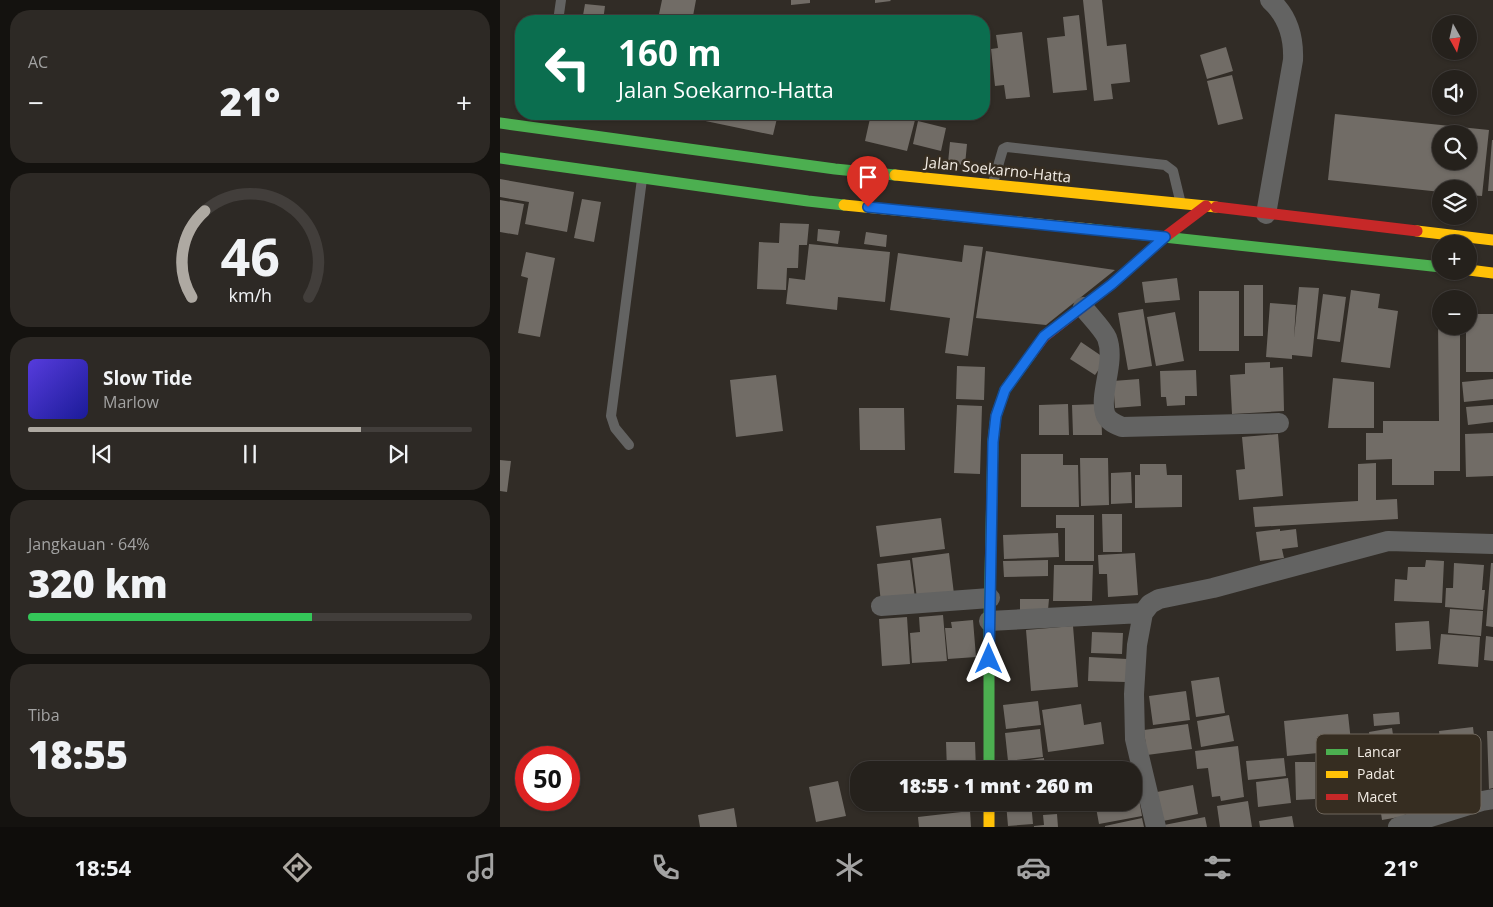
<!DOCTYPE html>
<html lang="id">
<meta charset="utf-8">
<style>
body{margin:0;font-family:"Open Sans",sans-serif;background:#2d2925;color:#f1f3f6;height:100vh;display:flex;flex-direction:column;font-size:19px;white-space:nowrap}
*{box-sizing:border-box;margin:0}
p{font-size:16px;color:#a3a3a3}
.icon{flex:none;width:28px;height:28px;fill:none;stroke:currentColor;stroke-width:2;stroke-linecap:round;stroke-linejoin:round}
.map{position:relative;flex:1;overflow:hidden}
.details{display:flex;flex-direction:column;gap:10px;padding:10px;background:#14120f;width:500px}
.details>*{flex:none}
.guide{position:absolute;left:15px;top:15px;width:475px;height:105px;border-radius:20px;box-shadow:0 1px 4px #0004,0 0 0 1px #423e3b;background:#0b6e4f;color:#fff;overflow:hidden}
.needle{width:32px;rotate:172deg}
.fabs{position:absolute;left:932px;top:15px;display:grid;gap:10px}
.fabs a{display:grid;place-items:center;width:45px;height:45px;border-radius:50%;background:#25211c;box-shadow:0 1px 4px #0004,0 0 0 1px #423e3b;font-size:25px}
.speed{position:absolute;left:15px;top:746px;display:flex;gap:10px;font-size:25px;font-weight:700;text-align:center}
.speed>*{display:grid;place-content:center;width:65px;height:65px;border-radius:50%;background:#25211c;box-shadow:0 1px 4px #0004,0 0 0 1px #423e3b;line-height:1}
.speed .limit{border:8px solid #d22;background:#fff;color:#111}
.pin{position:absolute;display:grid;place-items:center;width:42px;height:42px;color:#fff;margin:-51px -21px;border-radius:50% 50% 50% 0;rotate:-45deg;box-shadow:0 0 5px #0007}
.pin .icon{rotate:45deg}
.me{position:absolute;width:55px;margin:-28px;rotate:0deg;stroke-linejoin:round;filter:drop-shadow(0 0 4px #0008)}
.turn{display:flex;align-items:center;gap:18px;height:105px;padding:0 20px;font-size:22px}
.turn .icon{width:65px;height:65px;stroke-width:2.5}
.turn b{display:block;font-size:35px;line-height:42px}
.big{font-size:38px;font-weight:800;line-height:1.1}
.details .card{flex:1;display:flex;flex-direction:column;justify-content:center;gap:8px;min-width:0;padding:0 18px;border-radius:20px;background:#2d2925}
.details .dial{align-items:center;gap:0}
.dial svg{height:130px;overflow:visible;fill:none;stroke:#423e3b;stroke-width:7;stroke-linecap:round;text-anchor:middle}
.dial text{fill:#f1f3f6;stroke:none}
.song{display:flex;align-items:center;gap:15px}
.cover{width:60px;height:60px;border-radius:8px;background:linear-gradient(135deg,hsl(250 70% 55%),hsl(240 70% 35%))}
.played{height:5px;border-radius:2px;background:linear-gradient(90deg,#aea9a2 75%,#423e3b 75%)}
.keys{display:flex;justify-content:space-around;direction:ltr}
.heat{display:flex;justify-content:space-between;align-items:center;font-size:28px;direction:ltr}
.charge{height:8px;border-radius:4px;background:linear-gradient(90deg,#34c759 64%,#423e3b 0)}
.trip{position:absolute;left:350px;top:761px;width:292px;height:50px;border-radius:20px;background:#25211c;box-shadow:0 1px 4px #0004,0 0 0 1px #423e3b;font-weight:800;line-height:50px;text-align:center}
.dock{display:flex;height:80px;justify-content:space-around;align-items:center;background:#0f0d0b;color:#a3a3a3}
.dock .icon{width:35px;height:35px}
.dock .active{color:#aea9a2}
.dock b{font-size:22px;color:#f1f3f6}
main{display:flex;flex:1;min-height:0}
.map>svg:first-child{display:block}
</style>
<main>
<section class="details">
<div class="card"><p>AC</p>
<div class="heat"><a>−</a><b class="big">21°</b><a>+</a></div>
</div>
<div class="card dial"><svg viewBox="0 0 100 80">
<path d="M14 69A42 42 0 1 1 86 69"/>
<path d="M14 69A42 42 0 0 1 22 16" stroke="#aea9a2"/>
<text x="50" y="56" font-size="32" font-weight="700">46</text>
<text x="50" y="72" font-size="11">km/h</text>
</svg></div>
<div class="card">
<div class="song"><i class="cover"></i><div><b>Slow Tide</b><p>Marlow</p></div></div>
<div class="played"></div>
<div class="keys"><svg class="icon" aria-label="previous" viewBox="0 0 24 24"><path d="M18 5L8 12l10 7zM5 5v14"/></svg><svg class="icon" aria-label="pause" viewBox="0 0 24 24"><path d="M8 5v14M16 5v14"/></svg><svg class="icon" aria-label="next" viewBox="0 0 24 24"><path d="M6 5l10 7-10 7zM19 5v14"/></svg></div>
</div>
<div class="card"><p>Jangkauan · 64%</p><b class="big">320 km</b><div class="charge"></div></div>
<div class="card"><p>Tiba</p><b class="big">18:55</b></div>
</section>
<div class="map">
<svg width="993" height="827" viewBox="0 0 993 827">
<rect width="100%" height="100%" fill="#312c26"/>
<!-- building -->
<path fill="#716c66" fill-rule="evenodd" d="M162,0H196L193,16L216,21H170L158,19Z
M291,0H310V3L291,5Z
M375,0H390L391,1L375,3Z
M583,0H602L607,46L626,44L630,82L611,84L613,99L594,101Z
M85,4L105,6L103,21H82Z
M579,15L587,90L553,93L547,38L565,36L563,17Z
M522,32L530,97L506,99L504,85L495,86L491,49L498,48L496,35Z
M726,47L733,71L707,79L700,55Z
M732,75L743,119L718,125L707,81Z
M172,114H278L273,135Z
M371,114H387L415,120L407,151L365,141Z
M402,114H430L428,121Z
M835,114L989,130L982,196L969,195V189H941V192L828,180ZM941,134H969V161H941Z
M418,121L446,128L441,151L413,144Z
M992,140H993V191H988Z
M450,142L467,144L465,165L448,163Z
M0,179L74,192L67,232L25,224L29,202L0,197Z
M82,199L101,202L94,242L74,238Z
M0,200L24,204L18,235L0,232Z
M280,223L309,224L307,245H299L298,268H287L286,290L257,289L259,242L279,243Z
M318,229L340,231L338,244L317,241Z
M366,232L387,235L386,247L364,244Z
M309,244L390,252L385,302L338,297L337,310L286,304L289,278L305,280Z
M464,245L483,247L468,356L445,353L450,318L390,310L398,253L462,262Z
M486,251L615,270L546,325L476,318Z
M26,252L55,258L40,337L18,333L28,278L21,276Z
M677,278L680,300L645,303L642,282Z
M744,285H763V336H744Z
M799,287L819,288L812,357L792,355V359L766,357L770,303L796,305L794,338Z
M851,290L880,294L878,308L898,311L890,368L841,362Z
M699,291H739V351H699Z
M823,294L846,297L840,342L817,339Z
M643,309L652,366L628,370L618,313Z
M675,312L684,361L656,366L647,317Z
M969,314H993V372H966V326H969Z
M938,321H941V326H960V471H934V485H892V459L866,460V433H883V421H939Z
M581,342L606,359L595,375L570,359Z
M770,362V368L783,367L784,411L732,414L730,375L745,374V363Z
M457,366L485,367L484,400L456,399Z
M696,370L697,396H685V405L667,406L666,397H661L660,371Z
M276,375L283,431L236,437L230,380Z
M833,378L874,382V428H828Z
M639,379L641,406L615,408L613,381Z
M993,379V399L964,402L962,382Z
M568,404L569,435H539V405Z
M601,404L602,435H573L572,405Z
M457,405L482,406L480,474L454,473Z
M993,405V422L968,425L966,407Z
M359,408H404L405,450H360Z
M993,433V476L966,477L965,434Z
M778,434L783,496L739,500L736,470L745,469L742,437Z
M521,454H563V465H578L579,507H521Z
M580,458H608L609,505L581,506Z
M0,460L11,461L7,492L0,491Z
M876,463V500L897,499L898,519L755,527L753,507L858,501V464Z
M640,464H666L667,475H682V507L635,508V475H640Z
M631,472L632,503L611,504V473Z
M602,514H622V552H603Z
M556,515H594V561H565V528H556Z
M441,518L445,549L380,557L376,526Z
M780,529V531L796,529L798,547L782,549L784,558L760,561L756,532Z
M558,533L559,557L504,559L503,535Z
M449,553L454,594L417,599L412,558Z
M635,553L638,595L608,597L607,574H599L598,555Z
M410,560L415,598L381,603L377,564Z
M548,560V576L504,577L503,561Z
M926,560L944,561L942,603L894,601L895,579L907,580L908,567H925Z
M954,563L984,565L982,590H985L983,610L945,607L946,588H953Z
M991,563H993V627L986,626Z
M554,565H593L592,601H553Z
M520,599H549L548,610H520Z
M950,609L983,611L981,636L948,633Z
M443,615L447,661L412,663L410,633L420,632L419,617Z
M407,617L410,664L382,666L379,619Z
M473,620L476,657L448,659L445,628H452L451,622Z
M929,621L931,649L896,651L895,623Z
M573,626L578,687L531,691L526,630Z
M592,632L623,633L622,654L591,653Z
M941,634L980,637L978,667L938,664Z
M986,636L993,637V661L984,660Z
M589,657L627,659L626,682L588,681Z
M719,677L725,713L696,717L691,681Z
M686,691L690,720L653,725L649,696Z
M538,701L541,725L506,729L503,705Z
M581,704L584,725L601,722L604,744L548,752L542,710Z
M899,712L900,724L874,726L873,714Z
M848,714L853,760L819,764L818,753L787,756L784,721Z
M729,715L734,741L701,747L697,721Z
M688,724L692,749L647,755L644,730Z
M973,727L976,753L942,757L939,731Z
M892,728L905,816L882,820L869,732Z
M540,729L543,757L508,761L505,733Z
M987,731H993V788L989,789Z
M446,742H475L476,770H447Z
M738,746L744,797L721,801L720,796L712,797L708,768L697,769L695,751Z
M977,756L981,793L947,797L943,766L957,764L956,758Z
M544,758L545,770H509L508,763Z
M784,758L786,776L748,780L746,761Z
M795,762H815V799L796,800Z
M788,778L791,803L758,807L756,782Z
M338,781L346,816L316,822L309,787Z
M693,785L698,814L663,821L657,792Z
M637,788L642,816L599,824L595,802H634V789Z
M748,801L752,827H720L717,806Z
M531,802L533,824L508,826L506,803Z
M234,808L237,827H200L198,815Z
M470,811L471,827H419L418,817Z
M557,814L558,827H534V826L544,825L543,815Z
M792,816L794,827H760L759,821Z
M705,817L707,827H664V825Z
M642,818L644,827H605V826Z"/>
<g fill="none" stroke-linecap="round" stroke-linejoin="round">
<!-- lane -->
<path stroke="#636362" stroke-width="10" d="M58,21L61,0
M493,183L503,149L507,147L665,165L673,171L680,200
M129,445L115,428L111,416L142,179"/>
<!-- street -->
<path stroke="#636362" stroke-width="20" d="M766,214L793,60C794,36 788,16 770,0
M583,307C589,315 603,329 607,338C616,362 599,393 605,413C607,421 615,424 622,427L779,423
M381,606L490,598
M489,621L643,613
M656,827L635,739L634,694L637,645L643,613L650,604L659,599L713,588L888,541L993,544
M898,827L982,801L993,799"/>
<!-- fast -->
<path stroke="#4caf50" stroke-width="11" d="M0,123L335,169L395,175
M0,158L308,201L344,205
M590,229L941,267
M489,770V621L493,441L496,416L505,390L532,353"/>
<!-- slow -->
<path stroke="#ffc107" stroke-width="11" d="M395,175L716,207
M344,205L590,229
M917,231L993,240
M969,270L993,273
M489,802V827"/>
<!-- jam -->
<path stroke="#c62828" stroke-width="11" d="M716,207L917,231
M532,353L544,337L612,284L665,237L706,206"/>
</g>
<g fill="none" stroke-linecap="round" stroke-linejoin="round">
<!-- route casing -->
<g stroke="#114b97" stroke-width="12">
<path id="route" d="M368,207L665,237L612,284L544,336L505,390L496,416L493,442L489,659"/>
</g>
<!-- route -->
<use href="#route" stroke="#1a73e8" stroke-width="9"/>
</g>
<g text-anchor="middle" stroke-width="5" stroke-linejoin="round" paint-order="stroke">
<!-- street labels -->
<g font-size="15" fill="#f2ece4" stroke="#362d21">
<text transform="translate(498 170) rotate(6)" y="5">Jalan Soekarno-Hatta</text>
</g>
</g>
<!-- legend -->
<rect x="816" y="734" width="165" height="80" rx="8" fill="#362d21" stroke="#6e665c" stroke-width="1"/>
<rect x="826" y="749" width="22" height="6" fill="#4caf50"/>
<rect x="826" y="771" width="22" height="7" fill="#ffc107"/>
<rect x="826" y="794" width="22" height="6" fill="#c62828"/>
<g font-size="14" fill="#f2ece4">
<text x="857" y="757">Lancar</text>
<text x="857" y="779">Padat</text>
<text x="857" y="802">Macet</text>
</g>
</svg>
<div class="fabs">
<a><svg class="needle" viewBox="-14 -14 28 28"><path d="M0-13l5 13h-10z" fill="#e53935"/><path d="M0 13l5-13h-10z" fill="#a3a3a3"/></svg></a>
<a><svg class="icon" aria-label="sound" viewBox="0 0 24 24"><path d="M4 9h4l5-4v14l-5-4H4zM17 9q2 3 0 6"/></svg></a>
<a><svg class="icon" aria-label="search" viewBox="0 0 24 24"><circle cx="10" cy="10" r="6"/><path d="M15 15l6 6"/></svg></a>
<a><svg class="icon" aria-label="layers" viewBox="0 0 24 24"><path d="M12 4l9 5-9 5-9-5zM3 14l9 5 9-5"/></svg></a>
<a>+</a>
<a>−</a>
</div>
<div class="speed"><div class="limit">50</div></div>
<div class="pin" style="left:368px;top:207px;background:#d93025"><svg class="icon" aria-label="arrive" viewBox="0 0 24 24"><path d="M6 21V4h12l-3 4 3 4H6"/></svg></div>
<svg class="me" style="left:489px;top:659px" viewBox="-20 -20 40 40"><path d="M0-17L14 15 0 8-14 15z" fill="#1a73e8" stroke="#fff" stroke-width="4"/></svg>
<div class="trip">18:55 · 1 mnt · 260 m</div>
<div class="guide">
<div class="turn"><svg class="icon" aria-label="left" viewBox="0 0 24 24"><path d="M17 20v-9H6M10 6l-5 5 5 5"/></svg><div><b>160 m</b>Jalan Soekarno-Hatta</div></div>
</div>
</div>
</main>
<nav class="dock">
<b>18:54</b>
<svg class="icon active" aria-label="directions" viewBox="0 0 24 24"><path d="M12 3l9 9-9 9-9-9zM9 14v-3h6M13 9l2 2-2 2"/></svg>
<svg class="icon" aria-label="music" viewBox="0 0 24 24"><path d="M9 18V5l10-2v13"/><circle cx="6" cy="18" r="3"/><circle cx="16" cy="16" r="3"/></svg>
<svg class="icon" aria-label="phone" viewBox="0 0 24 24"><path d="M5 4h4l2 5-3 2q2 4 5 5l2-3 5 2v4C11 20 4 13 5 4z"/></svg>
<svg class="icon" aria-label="climate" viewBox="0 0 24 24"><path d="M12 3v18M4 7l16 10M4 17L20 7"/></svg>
<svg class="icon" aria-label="car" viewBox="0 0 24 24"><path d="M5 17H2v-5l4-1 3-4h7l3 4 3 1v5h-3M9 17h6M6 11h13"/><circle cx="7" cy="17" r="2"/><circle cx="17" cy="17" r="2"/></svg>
<svg class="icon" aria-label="filters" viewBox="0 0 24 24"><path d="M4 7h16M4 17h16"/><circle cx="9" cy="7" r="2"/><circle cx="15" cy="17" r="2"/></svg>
<b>21°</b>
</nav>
